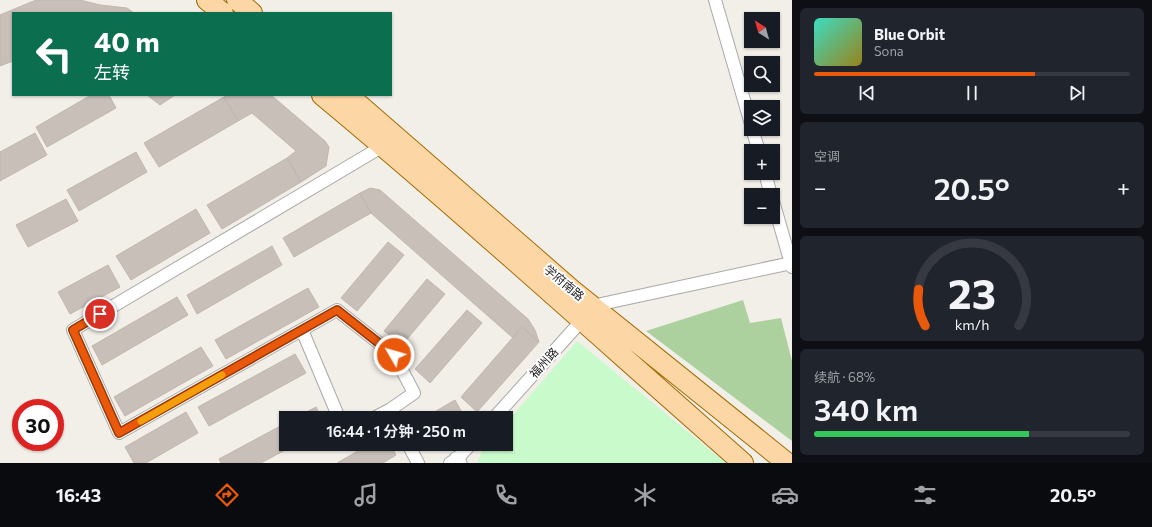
<!DOCTYPE html>
<html lang="zh">
<meta charset="utf-8">
<style>
body{margin:0;font-family:Commissioner,"Noto Sans SC",sans-serif;background:#20242c;color:#f1f3f6;height:100vh;display:flex;flex-direction:column;font-size:15px;white-space:nowrap}
*{box-sizing:border-box;margin:0}
p{font-size:13px;color:#9ea1a6}
.icon{flex:none;width:22px;height:22px;fill:none;stroke:currentColor;stroke-width:2;stroke-linecap:round;stroke-linejoin:round}
.map{position:relative;flex:1;overflow:hidden}
.drawer{display:flex;flex-direction:column;gap:8px;padding:8px;background:#0d0f14;width:360px}
.drawer>*{flex:none}
.hud{position:absolute;left:12px;top:12px;width:380px;height:84px;border-radius:0px;box-shadow:0 1px 3px #0004;background:#0b6e4f;color:#fff;overflow:hidden}
.needle{width:26px;rotate:323deg}
.fabs{position:absolute;left:744px;top:12px;display:grid;gap:8px}
.fabs a{display:grid;place-items:center;width:36px;height:36px;border-radius:0px;background:#171b24;box-shadow:0 1px 3px #0004;font-size:20px}
.speed{position:absolute;left:12px;top:399px;display:flex;gap:8px;font-size:20px;font-weight:700;text-align:center}
.speed>*{display:grid;place-content:center;width:52px;height:52px;border-radius:50%;background:#171b24;box-shadow:0 1px 3px #0004;line-height:1}
.speed .limit{border:6px solid #d22;background:#fff;color:#111}
.pin{position:absolute;display:grid;place-items:center;width:34px;height:34px;color:#fff;margin:-17px;border:2px solid #fff;border-radius:50%;box-shadow:0 1px 4px #0007}
.me{position:absolute;width:44px;margin:-22px;rotate:308deg;stroke-linejoin:round;filter:drop-shadow(0 0 3px #0008)}
.turn{display:flex;align-items:center;gap:14px;height:84px;padding:0 16px;font-size:18px}
.turn .icon{width:52px;height:52px;stroke-width:2.5}
.turn b{display:block;font-size:28px;line-height:34px}
.big{font-size:30px;font-weight:600;line-height:1.1}
.drawer .tile{flex:1;display:flex;flex-direction:column;justify-content:center;gap:6px;min-width:0;padding:0 14px;border-radius:6px;background:#20242c}
.drawer .dial{align-items:center;gap:0}
.dial svg{height:104px;overflow:visible;fill:none;stroke:#363941;stroke-width:7;stroke-linecap:round;text-anchor:middle}
.dial text{fill:#f1f3f6;stroke:none}
.song{display:flex;align-items:center;gap:12px}
.cover{width:48px;height:48px;border-radius:6px;background:linear-gradient(135deg,hsl(170 70% 55%),hsl(50 70% 35%))}
.played{height:4px;border-radius:2px;background:linear-gradient(90deg,#ea580c 70%,#363941 70%)}
.keys{display:flex;justify-content:space-around;direction:ltr}
.heat{display:flex;justify-content:space-between;align-items:center;font-size:22px;direction:ltr}
.charge{height:6px;border-radius:3px;background:linear-gradient(90deg,#34c759 68%,#363941 0)}
.trip{position:absolute;left:279px;top:411px;width:234px;height:40px;border-radius:0px;background:#171b24;box-shadow:0 1px 3px #0004;font-weight:600;line-height:40px;text-align:center}
.tab-bar{display:flex;height:64px;justify-content:space-around;align-items:center;background:#090b0e;color:#9ea1a6}
.tab-bar .icon{width:28px;height:28px}
.tab-bar .on{color:#ea580c}
.tab-bar b{font-size:18px;color:#f1f3f6}
main{display:flex;flex:1;min-height:0}
.map>svg:first-child{display:block}
</style>
<main>
<div class="map">
<svg width="792" height="463" viewBox="0 0 792 463">
<rect width="100%" height="100%" fill="#f2efe9"/>
<!-- forest -->
<path fill="#add19e" d="M743,300L750,323L781,318L792,361V441L646,331Z"/>
<!-- park -->
<path fill="#c8facc" d="M577,341L726,463H477L483,448L487,444H506V423Z"/>
<!-- building -->
<path fill="#c7bfb8" stroke="#c4b6ab" d="M36,0H80L100,5L127,8L134,13H13V61L0,66V15Z
M91,95H109L116,108L47,147L36,127Z
M147,95H175L160,105Z
M227,95H271L325,141L329,147L326,166L301,182L287,158L296,151L252,113L238,121L224,97Z
M224,97L238,121L159,167L144,143Z
M35,133L47,155L0,181V152Z
M136,152L147,172L79,211L67,190Z
M287,158L301,182L222,229L207,205Z
M370,188L380,190L528,319L535,330L539,342L522,327L513,338L371,213L360,193Z
M360,193L371,213L294,257L283,238Z
M66,199L78,221L28,247L16,225Z
M196,209L210,233L131,280L116,256Z
M388,242L404,255L357,311L341,298Z
M272,246L282,265L197,314L187,295Z
M108,265L120,287L70,314L58,292Z
M427,279L445,294L402,345L384,331Z
M308,288L319,307L226,359L215,340Z
M177,297L188,315L102,365L92,346Z
M467,310L482,323L430,383L415,369Z
M522,327L539,342L477,412L461,397Z
M201,347L213,366L125,416L114,397Z
M295,354L306,373L209,426L198,407Z
M455,400L465,418H424Z
M316,407L322,418H295Z
M186,412L198,433L146,463H134L125,447Z
M286,423V444H296L261,463H221L219,459Z
M370,444H390L396,455L383,463H337Z"/>
<g fill="none" stroke-linecap="round" stroke-linejoin="round">
<!-- minor casing -->
<g stroke="#a9a9a9" stroke-width="14">
<path id="minor" d="M715,0L751,124
M752,129L759,151
M383,146L73,330L119,433L337,310L394,355L414,393L391,409L395,418
M765,173L771,195
M773,201L792,267
M302,330L339,418
M374,418L391,409
M494,418L583,319L592,306L791,263
M408,444L418,463
M450,463L457,459L471,444"/>
</g>
<!-- tertiary casing -->
<g stroke="#a9a9a9" stroke-width="17">
<path id="tertiary" d="M457,459L459,463"/>
</g>
<!-- primary casing -->
<g stroke="#a06b00" stroke-width="22">
<path id="primary" d="M207,0L223,13
M237,0L252,13
M322,95C465,214 603,340 743,463
M348,95L572,290L787,463"/>
</g>
<!-- minor -->
<use href="#minor" stroke="#fff" stroke-width="12"/>
<!-- tertiary -->
<use href="#tertiary" stroke="#fff" stroke-width="15"/>
<!-- primary -->
<use href="#primary" stroke="#fcd6a4" stroke-width="20"/>
</g>
<g fill="none" stroke-linecap="round" stroke-linejoin="round">
<!-- route casing -->
<g stroke="#983908" stroke-width="10">
<path id="route" d="M100,314L73,330L119,433L337,310L394,355"/>
</g>
<!-- route -->
<use href="#route" stroke="#ea580c" stroke-width="7"/>
<!-- slow -->
<path stroke="#f59e0b" stroke-width="7" d="M141,421L222,375"/>
</g>
<g text-anchor="middle" stroke-width="4" stroke-linejoin="round" paint-order="stroke">
<!-- street labels -->
<g font-size="12" fill="#222" stroke="#fff">
<text transform="translate(564 283) rotate(40)" y="4">学府南路</text>
<text transform="translate(544 363) rotate(-48)" y="4">福州路</text>
</g>
</g>
</svg>
<div class="fabs">
<a><svg class="needle" viewBox="-14 -14 28 28"><path d="M0-13l5 13h-10z" fill="#e53935"/><path d="M0 13l5-13h-10z" fill="#9ea1a6"/></svg></a>
<a><svg class="icon" aria-label="search" viewBox="0 0 24 24"><circle cx="10" cy="10" r="6"/><path d="M15 15l6 6"/></svg></a>
<a><svg class="icon" aria-label="layers" viewBox="0 0 24 24"><path d="M12 4l9 5-9 5-9-5zM3 14l9 5 9-5"/></svg></a>
<a>+</a>
<a>−</a>
</div>
<div class="speed"><div class="limit">30</div></div>
<div class="pin" style="left:100px;top:314px;background:#d93025"><svg class="icon" aria-label="arrive" viewBox="0 0 24 24"><path d="M6 21V4h12l-3 4 3 4H6"/></svg></div>
<svg class="me" style="left:394px;top:355px" viewBox="-20 -20 40 40"><circle r="17" fill="#ea580c" stroke="#fff" stroke-width="3"/><path d="M0-11L8 9 0 5-8 9z" fill="#fff"/></svg>
<div class="trip">16:44 · 1 分钟 · 250 m</div>
<div class="hud">
<div class="turn"><svg class="icon" aria-label="left" viewBox="0 0 24 24"><path d="M17 20v-9H6M10 6l-5 5 5 5"/></svg><div><b>40 m</b>左转</div></div>
</div>
</div>
<section class="drawer">
<div class="tile">
<div class="song"><i class="cover"></i><div><b>Blue Orbit</b><p>Sona</p></div></div>
<div class="played"></div>
<div class="keys"><svg class="icon" aria-label="previous" viewBox="0 0 24 24"><path d="M18 5L8 12l10 7zM5 5v14"/></svg><svg class="icon" aria-label="pause" viewBox="0 0 24 24"><path d="M8 5v14M16 5v14"/></svg><svg class="icon" aria-label="next" viewBox="0 0 24 24"><path d="M6 5l10 7-10 7zM19 5v14"/></svg></div>
</div>
<div class="tile"><p>空调</p>
<div class="heat"><a>−</a><b class="big">20.5°</b><a>+</a></div>
</div>
<div class="tile dial"><svg viewBox="0 0 100 80">
<path d="M14 69A42 42 0 1 1 86 69"/>
<path d="M14 69A42 42 0 0 1 9 41" stroke="#ea580c"/>
<text x="50" y="56" font-size="32" font-weight="700">23</text>
<text x="50" y="72" font-size="11">km/h</text>
</svg></div>
<div class="tile"><p>续航 · 68%</p><b class="big">340 km</b><div class="charge"></div></div>
</section>
</main>
<nav class="tab-bar">
<b>16:43</b>
<svg class="icon on" aria-label="directions" viewBox="0 0 24 24"><path d="M12 3l9 9-9 9-9-9zM9 14v-3h6M13 9l2 2-2 2"/></svg>
<svg class="icon" aria-label="music" viewBox="0 0 24 24"><path d="M9 18V5l10-2v13"/><circle cx="6" cy="18" r="3"/><circle cx="16" cy="16" r="3"/></svg>
<svg class="icon" aria-label="phone" viewBox="0 0 24 24"><path d="M5 4h4l2 5-3 2q2 4 5 5l2-3 5 2v4C11 20 4 13 5 4z"/></svg>
<svg class="icon" aria-label="climate" viewBox="0 0 24 24"><path d="M12 3v18M4 7l16 10M4 17L20 7"/></svg>
<svg class="icon" aria-label="car" viewBox="0 0 24 24"><path d="M5 17H2v-5l4-1 3-4h7l3 4 3 1v5h-3M9 17h6M6 11h13"/><circle cx="7" cy="17" r="2"/><circle cx="17" cy="17" r="2"/></svg>
<svg class="icon" aria-label="filters" viewBox="0 0 24 24"><path d="M4 7h16M4 17h16"/><circle cx="9" cy="7" r="2"/><circle cx="15" cy="17" r="2"/></svg>
<b>20.5°</b>
</nav>
